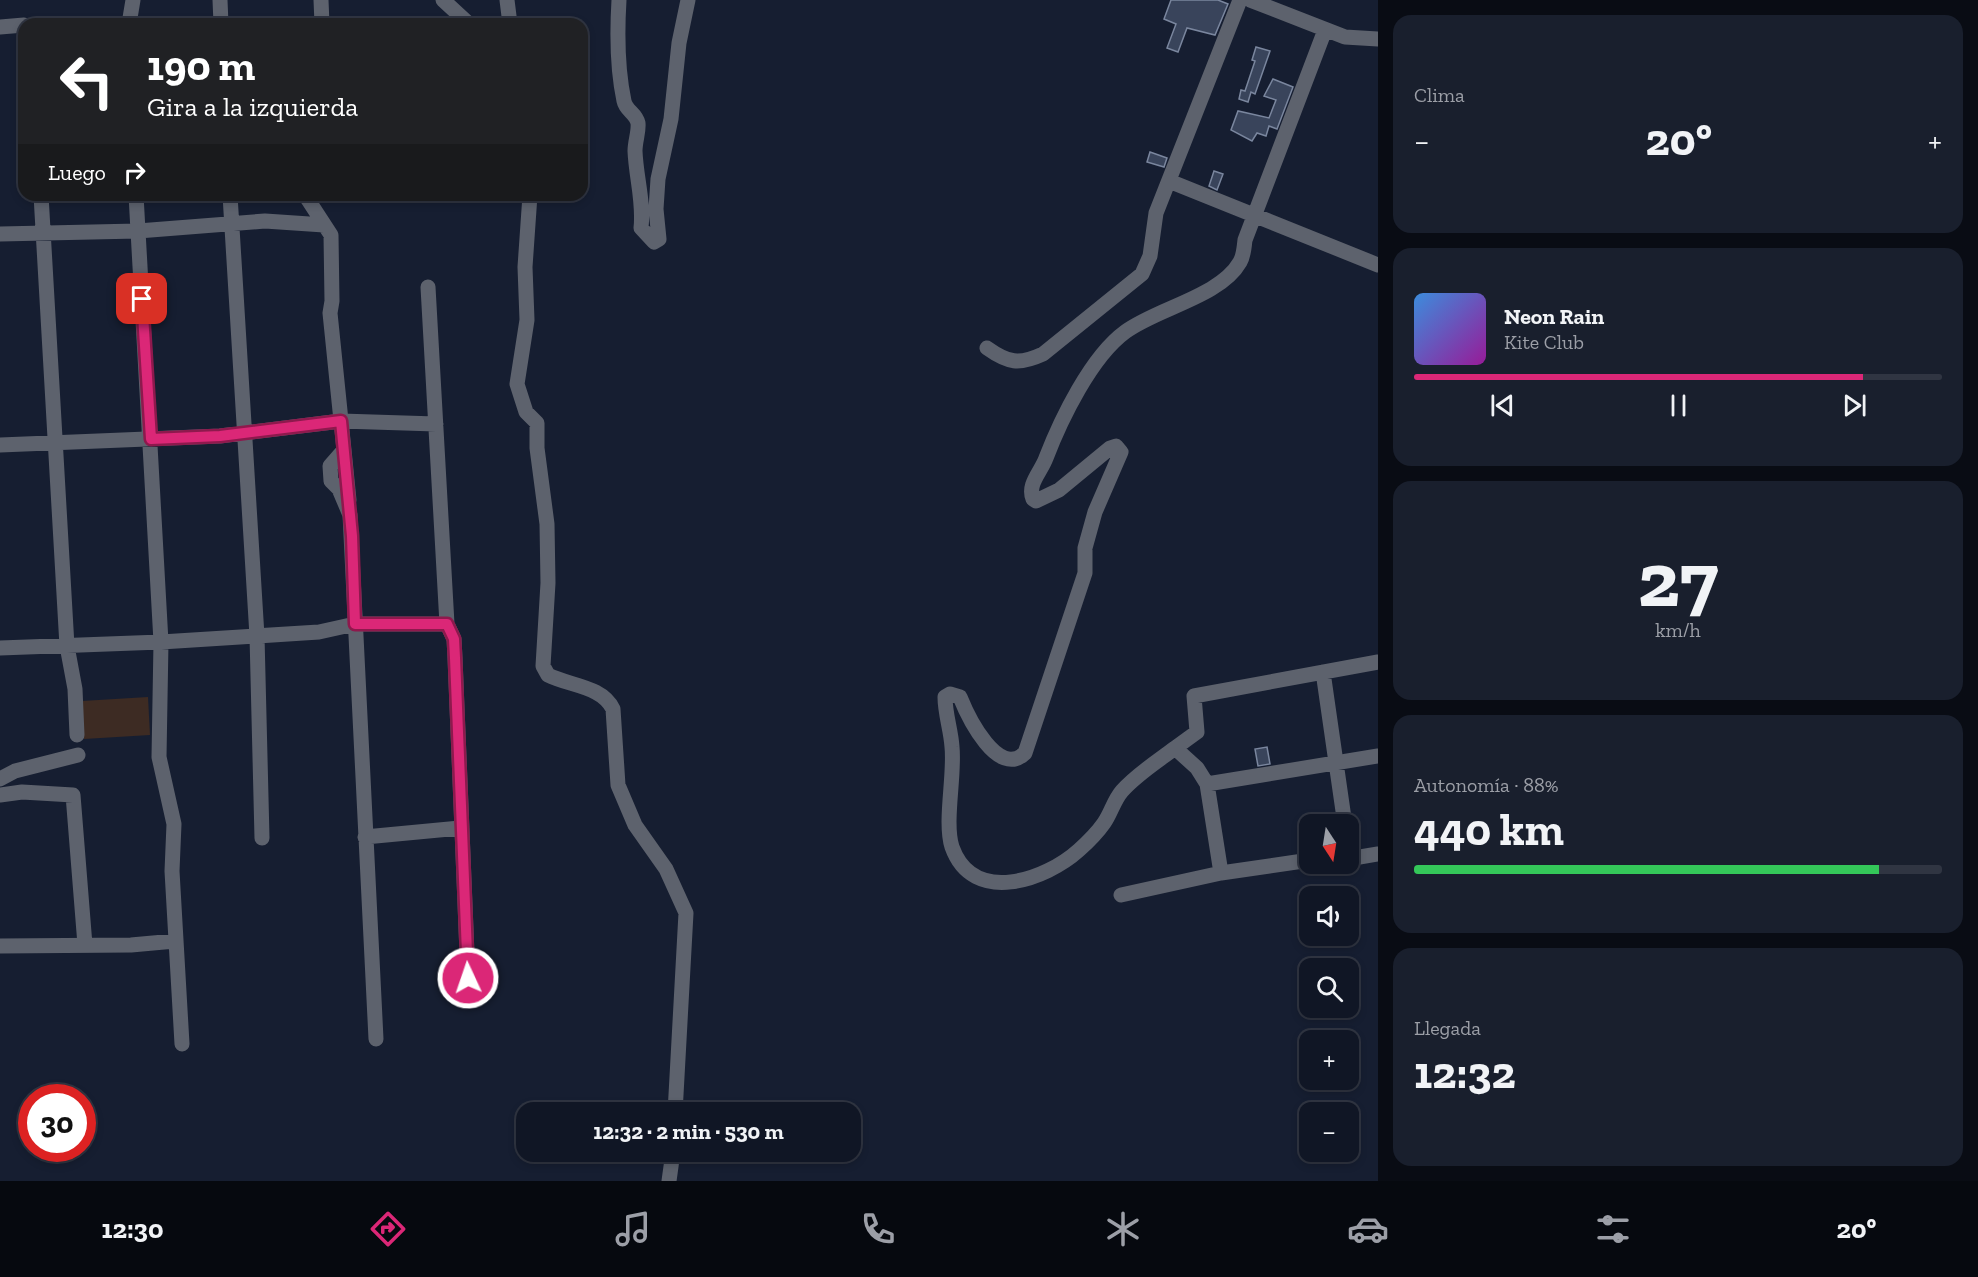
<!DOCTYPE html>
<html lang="es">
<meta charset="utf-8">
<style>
body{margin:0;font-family:"Zilla Slab",serif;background:#191f2d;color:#f1f3f6;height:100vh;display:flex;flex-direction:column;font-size:22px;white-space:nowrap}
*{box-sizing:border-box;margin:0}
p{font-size:20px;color:#9c9fa7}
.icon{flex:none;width:33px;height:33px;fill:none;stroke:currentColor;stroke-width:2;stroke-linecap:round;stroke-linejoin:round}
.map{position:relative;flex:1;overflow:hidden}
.drawer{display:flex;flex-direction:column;gap:15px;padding:15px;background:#090c14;width:600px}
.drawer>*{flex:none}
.top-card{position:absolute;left:18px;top:18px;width:570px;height:183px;border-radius:18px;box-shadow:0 3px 9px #0003,0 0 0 2px #303542;background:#202124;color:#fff;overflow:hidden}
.needle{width:39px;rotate:168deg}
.controls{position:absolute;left:1299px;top:814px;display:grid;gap:12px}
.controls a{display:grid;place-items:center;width:60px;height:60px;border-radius:12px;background:#101625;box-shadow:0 3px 9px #0003,0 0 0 2px #303542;font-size:30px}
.speed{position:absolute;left:18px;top:1084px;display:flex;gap:12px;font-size:30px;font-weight:700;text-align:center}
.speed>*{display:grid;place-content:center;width:78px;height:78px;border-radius:50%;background:#101625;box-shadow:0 3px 9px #0003,0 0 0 2px #303542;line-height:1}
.speed .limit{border:9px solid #d22;background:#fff;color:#111}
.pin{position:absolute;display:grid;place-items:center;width:51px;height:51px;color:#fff;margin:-26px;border-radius:12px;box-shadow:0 3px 9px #0006}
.me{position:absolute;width:66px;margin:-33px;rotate:357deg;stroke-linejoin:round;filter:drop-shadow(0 0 4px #0008)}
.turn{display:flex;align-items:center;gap:21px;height:126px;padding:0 30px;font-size:27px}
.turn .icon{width:78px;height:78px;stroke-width:2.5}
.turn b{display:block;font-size:42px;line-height:51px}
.then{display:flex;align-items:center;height:57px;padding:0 30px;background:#0003;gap:12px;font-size:22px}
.big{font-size:45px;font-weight:800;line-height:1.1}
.drawer .card{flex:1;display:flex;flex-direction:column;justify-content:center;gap:9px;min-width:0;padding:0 21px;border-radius:18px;background:#191f2d}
.drawer .dial{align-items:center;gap:0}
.dial b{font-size:78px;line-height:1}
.song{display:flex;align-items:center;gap:18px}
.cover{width:72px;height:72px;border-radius:9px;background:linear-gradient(135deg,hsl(210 70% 55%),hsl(300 70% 35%))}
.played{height:6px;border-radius:3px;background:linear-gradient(90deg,#db2777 85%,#303542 85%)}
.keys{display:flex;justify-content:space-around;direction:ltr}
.heat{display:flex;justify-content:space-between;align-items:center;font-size:33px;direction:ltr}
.charge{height:9px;border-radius:4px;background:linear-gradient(90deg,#34c759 88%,#303542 0)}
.trip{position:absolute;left:516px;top:1102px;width:345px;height:60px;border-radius:18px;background:#101625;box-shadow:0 3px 9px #0003,0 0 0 2px #303542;font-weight:800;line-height:60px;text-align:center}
.tab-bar{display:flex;height:96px;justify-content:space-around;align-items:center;background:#06090f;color:#9c9fa7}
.tab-bar .icon{width:42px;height:42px}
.tab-bar .current{color:#db2777}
.tab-bar b{font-size:27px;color:#f1f3f6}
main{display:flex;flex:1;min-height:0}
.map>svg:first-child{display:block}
</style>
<main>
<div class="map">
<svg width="1378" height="1181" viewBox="0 0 1378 1181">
<rect width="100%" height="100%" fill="#161e31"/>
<!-- grass -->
<path fill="#3d2b23" d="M148,697L150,735L84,739L82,701Z"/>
<!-- building -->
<path fill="#39445b" stroke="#7a869e" stroke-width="1.5" d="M1171,0H1218L1228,4L1215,35L1187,28L1178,52L1167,48L1176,24L1164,19Z
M1256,47L1270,51L1255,94L1251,92L1248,102L1239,99L1241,90L1245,91L1255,61L1252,60Z
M1273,79L1293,87L1277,129L1269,126L1266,136L1257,133L1252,141L1231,130L1238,111L1269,118L1276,100L1264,96Z
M1150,152L1167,158L1164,167L1147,162Z
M1214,171L1223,174L1217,190L1209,186Z
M1267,747L1270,764L1258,766L1255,749Z"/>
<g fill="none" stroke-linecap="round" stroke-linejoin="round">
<!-- minor -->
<path stroke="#5d626d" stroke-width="15" d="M220,0L221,24
M321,0L322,24
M443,0L469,24
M507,0L510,24
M619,0C617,33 617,68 624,101C626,111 636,113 638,123C639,132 635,141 635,151C636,177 644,202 641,228L654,242L659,239L656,209L658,179L671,119L679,43L688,0
M1250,0L1345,37L1378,39
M41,24H75
M129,24L133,0
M0,27L24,25
M1169,181L1378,265
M41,195L67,646L75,689L77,735
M136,195L161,642L159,757L174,824L172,871L182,1044
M230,195L257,636L262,838
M305,195L331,235L332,301L330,313L344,450L330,466L331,481L339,489L350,515L376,1039
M530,195L525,267L527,320L517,384L526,412L537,423V448L547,524L548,583L543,666L548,675C570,686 602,686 613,709L618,785L635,825L666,869L686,913L675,1113
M0,234L138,231L265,221L324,225
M428,287L447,624L454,639L455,658L468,978
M987,348C1008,363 1019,365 1043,354L1142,274L1150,256L1156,213L1240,0
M0,445L220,436L341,421L436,424
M344,450L349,500
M0,648L161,642L319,632L355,624H447
M1323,672L1345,825
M1175,748C1158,761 1137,774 1122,791C1114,800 1111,813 1104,823C1097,833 1088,842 1079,850C1046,880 973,906 952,847C944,822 955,775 952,747C951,730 945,714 945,697L950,694L960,697C968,717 998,779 1025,753L1085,573V548L1095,512L1121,452L1116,446L1110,448L1059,490L1036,501L1033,499C1027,484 1041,472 1046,458C1061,419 1091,357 1125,332C1157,308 1220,297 1240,262C1244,255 1244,247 1245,240L1325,30
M0,779L15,771L78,755
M1207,784L1378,756
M0,795L22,792L73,795L85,945
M365,837L460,828
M1348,859L1378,854
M1221,873L1207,784L1197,768L1175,748L1197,732L1194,696L1378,662
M1121,895L1221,873L1310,860
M0,946L131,945L175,941
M669,1181L673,1152"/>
</g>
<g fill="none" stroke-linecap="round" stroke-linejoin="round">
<!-- route casing -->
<g stroke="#8e194d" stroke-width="15">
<path id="route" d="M142,299L151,439L220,436L341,421L352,536L355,624H447L454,639L455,658L468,978"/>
</g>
<!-- route -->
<use href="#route" stroke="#db2777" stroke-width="10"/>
</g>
</svg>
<div class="controls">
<a><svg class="needle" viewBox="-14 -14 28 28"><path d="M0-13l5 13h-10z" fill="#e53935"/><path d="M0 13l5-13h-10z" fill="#9c9fa7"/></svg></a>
<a><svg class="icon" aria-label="sound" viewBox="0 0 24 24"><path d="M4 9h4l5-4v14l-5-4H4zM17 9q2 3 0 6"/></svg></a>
<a><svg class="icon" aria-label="search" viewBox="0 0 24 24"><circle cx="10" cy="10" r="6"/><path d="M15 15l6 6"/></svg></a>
<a>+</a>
<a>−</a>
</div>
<div class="speed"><div class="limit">30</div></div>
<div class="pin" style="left:142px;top:299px;background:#d93025"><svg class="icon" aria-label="arrive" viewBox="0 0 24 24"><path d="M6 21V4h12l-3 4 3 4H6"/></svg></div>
<svg class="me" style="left:468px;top:978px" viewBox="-20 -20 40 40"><circle r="17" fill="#db2777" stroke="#fff" stroke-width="3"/><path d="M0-11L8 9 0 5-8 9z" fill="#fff"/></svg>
<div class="trip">12:32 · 2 min · 530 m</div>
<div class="top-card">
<div class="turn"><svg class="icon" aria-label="left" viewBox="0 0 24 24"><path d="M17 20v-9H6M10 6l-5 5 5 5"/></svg><div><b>190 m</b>Gira a la izquierda</div></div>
<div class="then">Luego<svg class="icon" aria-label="right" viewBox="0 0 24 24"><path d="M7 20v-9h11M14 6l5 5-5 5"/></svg></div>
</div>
</div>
<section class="drawer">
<div class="card"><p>Clima</p>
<div class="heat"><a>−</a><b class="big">20°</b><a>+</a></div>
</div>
<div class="card">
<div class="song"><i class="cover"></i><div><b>Neon Rain</b><p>Kite Club</p></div></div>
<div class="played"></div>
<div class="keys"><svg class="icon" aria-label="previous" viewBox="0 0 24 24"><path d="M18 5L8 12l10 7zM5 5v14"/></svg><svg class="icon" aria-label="pause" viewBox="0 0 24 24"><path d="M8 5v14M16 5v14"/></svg><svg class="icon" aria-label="next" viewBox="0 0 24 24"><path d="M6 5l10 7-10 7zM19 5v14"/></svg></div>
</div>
<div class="card dial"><b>27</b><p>km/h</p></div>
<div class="card"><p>Autonomía · 88%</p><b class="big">440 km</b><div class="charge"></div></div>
<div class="card"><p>Llegada</p><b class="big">12:32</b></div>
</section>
</main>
<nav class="tab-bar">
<b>12:30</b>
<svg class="icon current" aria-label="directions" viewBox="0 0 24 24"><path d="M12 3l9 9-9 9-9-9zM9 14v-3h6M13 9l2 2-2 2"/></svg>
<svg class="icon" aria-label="music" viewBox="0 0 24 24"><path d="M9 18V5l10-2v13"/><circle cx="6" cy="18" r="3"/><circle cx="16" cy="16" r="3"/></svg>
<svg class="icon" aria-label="phone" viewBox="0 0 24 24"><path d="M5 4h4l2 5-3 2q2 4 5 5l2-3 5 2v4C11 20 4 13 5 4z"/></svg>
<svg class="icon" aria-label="climate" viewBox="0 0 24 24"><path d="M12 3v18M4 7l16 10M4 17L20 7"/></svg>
<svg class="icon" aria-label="car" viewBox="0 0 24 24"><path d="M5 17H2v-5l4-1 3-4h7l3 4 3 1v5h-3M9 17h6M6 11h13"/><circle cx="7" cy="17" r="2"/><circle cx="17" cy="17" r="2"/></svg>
<svg class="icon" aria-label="filters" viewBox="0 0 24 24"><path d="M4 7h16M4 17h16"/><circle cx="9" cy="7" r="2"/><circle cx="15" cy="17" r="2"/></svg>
<b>20°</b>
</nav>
